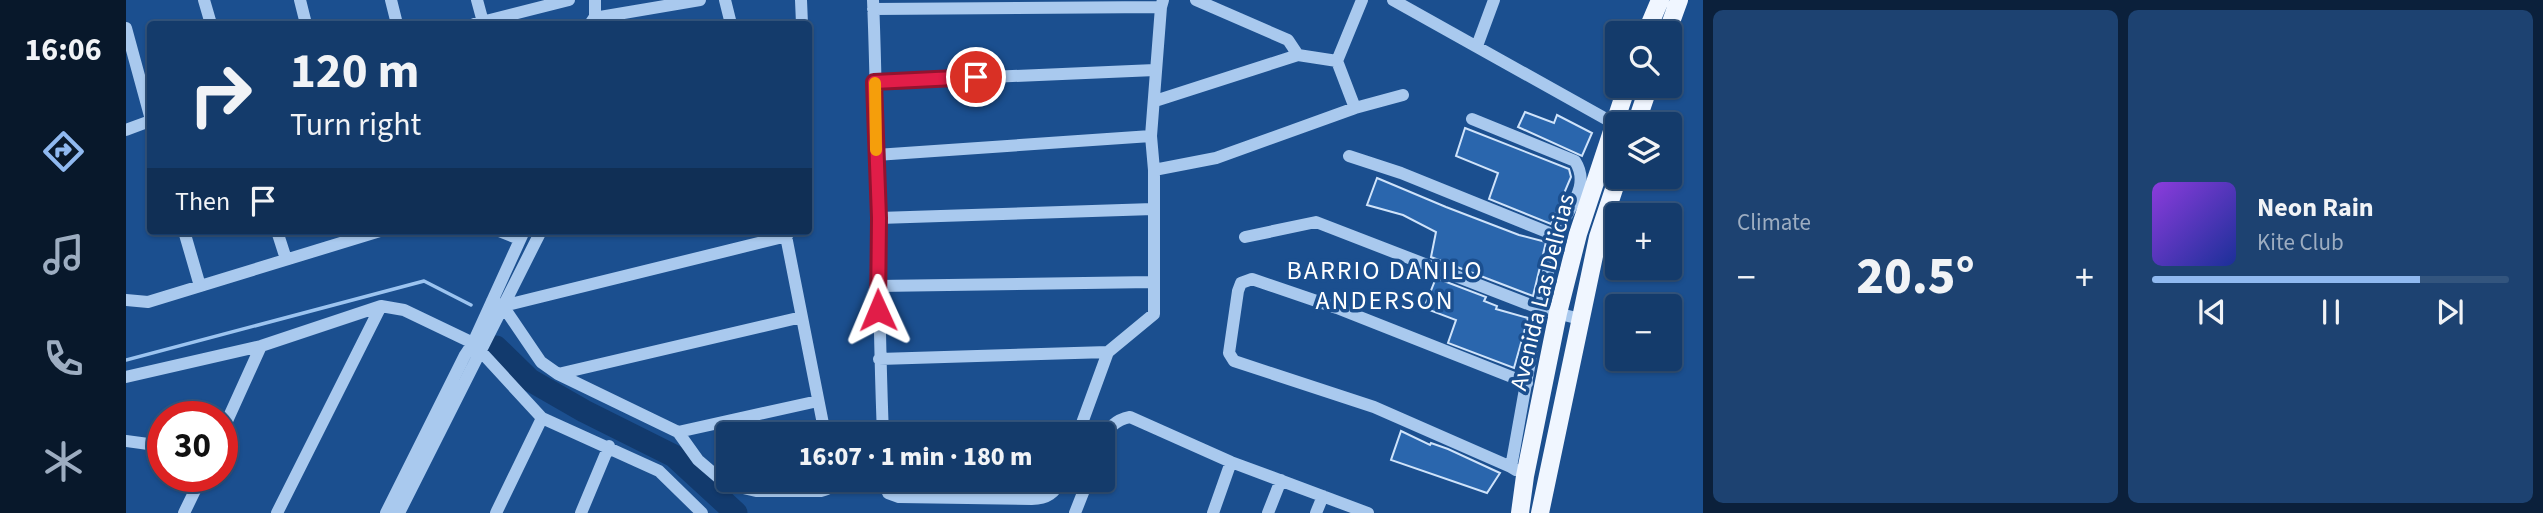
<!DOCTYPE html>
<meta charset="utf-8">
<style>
body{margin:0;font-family:"Source Sans 3",sans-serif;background:#1d4271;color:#f1f3f6;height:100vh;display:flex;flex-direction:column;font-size:26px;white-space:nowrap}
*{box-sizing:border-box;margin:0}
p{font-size:23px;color:#9dadc1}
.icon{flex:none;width:38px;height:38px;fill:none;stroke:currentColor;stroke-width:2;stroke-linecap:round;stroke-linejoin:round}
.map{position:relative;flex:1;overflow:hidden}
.side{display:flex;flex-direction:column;gap:10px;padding:10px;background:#0b203b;width:840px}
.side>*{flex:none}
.top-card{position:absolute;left:21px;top:21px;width:665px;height:214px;border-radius:7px;box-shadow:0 2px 5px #0004,0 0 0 2px #33557e;background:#143b6b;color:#f1f3f6;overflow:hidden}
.tools{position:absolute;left:1479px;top:21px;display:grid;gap:14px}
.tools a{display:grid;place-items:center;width:77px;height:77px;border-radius:7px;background:#143b6b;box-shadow:0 2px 5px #0004,0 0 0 2px #33557e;font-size:35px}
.speed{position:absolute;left:21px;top:401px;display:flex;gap:14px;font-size:35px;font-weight:700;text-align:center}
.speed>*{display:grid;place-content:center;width:91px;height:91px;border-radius:50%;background:#143b6b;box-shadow:0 2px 5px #0004,0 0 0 2px #33557e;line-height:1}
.speed .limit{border:10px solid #d22;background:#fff;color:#111}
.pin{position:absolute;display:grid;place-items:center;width:60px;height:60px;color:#fff;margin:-30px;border:4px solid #fff;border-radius:50%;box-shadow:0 2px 7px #0007}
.me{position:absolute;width:77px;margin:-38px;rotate:359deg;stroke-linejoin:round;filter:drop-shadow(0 0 5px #0008)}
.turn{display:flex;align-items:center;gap:24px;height:147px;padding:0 28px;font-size:32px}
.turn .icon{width:91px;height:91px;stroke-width:2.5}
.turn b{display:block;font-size:49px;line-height:60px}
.then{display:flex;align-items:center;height:66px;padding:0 28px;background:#0003;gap:14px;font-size:26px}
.big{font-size:52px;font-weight:800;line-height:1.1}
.side .widget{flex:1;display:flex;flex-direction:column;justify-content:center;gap:10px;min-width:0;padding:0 24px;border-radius:10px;background:#1d4271}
.song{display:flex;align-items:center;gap:21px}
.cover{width:84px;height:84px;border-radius:10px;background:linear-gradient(135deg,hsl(270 70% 55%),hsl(230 70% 35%))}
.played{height:7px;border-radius:4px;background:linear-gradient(90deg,#90b9f0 75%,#33557e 75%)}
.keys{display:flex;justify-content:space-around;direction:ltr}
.heat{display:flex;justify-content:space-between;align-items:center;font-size:38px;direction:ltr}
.side .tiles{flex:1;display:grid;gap:10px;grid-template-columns:repeat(2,1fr)}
.trip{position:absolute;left:590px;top:422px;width:399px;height:70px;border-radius:7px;background:#143b6b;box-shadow:0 2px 5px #0004,0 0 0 2px #33557e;font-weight:800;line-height:70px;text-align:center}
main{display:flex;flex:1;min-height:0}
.menu{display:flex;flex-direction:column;width:126px;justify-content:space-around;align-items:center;background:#08182b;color:#9dadc1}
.menu .icon{width:49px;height:49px}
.menu .current{color:#90b9f0}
.menu b{font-size:32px;color:#f1f3f6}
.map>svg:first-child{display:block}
</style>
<main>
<nav class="menu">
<b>16:06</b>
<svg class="icon current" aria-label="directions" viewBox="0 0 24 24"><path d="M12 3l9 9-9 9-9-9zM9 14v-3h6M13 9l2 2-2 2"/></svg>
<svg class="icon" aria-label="music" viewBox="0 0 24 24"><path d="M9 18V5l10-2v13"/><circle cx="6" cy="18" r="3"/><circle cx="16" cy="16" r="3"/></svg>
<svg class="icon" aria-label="phone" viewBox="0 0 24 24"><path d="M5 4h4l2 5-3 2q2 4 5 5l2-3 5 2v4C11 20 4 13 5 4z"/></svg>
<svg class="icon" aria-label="climate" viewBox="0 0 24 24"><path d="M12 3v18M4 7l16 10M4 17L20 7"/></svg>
</nav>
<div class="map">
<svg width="1577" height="513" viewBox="0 0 1577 513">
<rect width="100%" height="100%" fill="#1b4f8f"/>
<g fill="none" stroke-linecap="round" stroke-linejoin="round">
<!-- stream -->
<path stroke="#9cc4f0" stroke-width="3.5" d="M0,360L298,281L345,305"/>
<!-- river -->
<path stroke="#123a6d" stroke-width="23" d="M370,347L404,380L458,411L548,456L610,513"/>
</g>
<!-- building -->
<path fill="#2a66ad" stroke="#cfe3fa" stroke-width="2" d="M1399,112L1428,123L1431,115L1466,133L1456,156L1392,127Z
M1339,128L1443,169L1445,177L1425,224L1363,199L1372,173L1330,156Z
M1251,178L1320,207L1393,235L1420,242L1407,296L1305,257L1310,232L1277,215L1241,205Z
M1310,278L1360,297L1358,301L1371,306L1370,309L1402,318L1388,368L1322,343L1330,320L1298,308Z
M1275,431L1304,445L1305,443L1322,449L1374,473L1361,493L1265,460Z"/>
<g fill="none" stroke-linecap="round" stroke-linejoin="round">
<!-- minor -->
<path stroke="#a9c9ee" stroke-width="12" d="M78,0L85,24
M174,0L180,24
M265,0L271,24
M351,0L357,22
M469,0V24
M599,0L605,24
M675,0L676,24
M747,0C753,145 751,289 757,434
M1070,0L1162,40L1172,55
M1267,0L1489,124
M747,9L1035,7
M348,24L443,0
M464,24L468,18L574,0
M0,28L24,116
M1351,46L1368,0
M748,82L1029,70
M1029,101L1172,55L1211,61
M1229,108L1211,61L1236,0
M1346,119L1449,161C1467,189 1437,212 1430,239C1411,314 1399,391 1385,467L1390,470
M0,130L24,121
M750,155L1025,136
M1223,156L1275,173L1431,236
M1028,170L1090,158L1229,108L1277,95
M753,218L1027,209
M58,231L74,286
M151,231L160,259
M373,231L393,239
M659,231L699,434
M1119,237L1190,222L1415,309L1454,319
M752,286L1027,282
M0,300L22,302L254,231
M366,301L377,306L415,362L432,374L552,432L572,460L600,484L630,491H695C702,489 707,487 707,480
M377,306L661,236
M753,359L982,352
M432,374L676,317
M0,377L135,346L255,306L278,310L347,343L416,418L533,471L576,513
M757,428L954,427
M96,432L135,346
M552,432L692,401
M952,434L982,352L1028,314V170L1025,136L1035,7L1037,0
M0,441L37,446
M976,441C982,428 989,420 1004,417L1105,462L1242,513
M1385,467L1248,407L1108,361L1103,353L1112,291L1115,283L1126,279L1211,308L1401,383
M759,480L762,493L773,497L906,499C921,499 929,493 935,480
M58,513L76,476
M151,513L255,306
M260,513L339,355L347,343L398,231
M273,513L415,231
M370,513L416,418
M455,513L483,446
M949,513L962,480
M1087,513L1105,462
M1142,513L1155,480
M1190,513L1197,496"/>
<!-- major -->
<path stroke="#f0f6ff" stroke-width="18" d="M1520,33L1534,0
M1541,33L1553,0
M1510,124L1523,86
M1394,513L1399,476L1432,313L1452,234L1501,86
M1414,513L1472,237L1492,177"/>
</g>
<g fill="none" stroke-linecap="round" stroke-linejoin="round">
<!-- route casing -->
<g stroke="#92132f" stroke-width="18">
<path id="route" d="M752,310L753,218L748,82L850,77"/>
</g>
<!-- route -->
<use href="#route" stroke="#e11d48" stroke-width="12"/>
<!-- slow -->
<path stroke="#f59e0b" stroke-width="12" d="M749,83L750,150"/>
</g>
<g text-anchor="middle" stroke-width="7" stroke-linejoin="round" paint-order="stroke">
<!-- street labels -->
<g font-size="24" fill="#fff" stroke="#1b4f8f">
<text transform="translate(1416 292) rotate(-76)" y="8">Avenida Las Delicias</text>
</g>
<!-- neighbourhood labels -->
<g font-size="26" letter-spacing="2" fill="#fff" stroke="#1b4f8f">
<text x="1259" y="279">BARRIO DANILO<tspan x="1259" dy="30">ANDERSON</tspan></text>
</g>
</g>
</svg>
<div class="tools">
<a><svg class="icon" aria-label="search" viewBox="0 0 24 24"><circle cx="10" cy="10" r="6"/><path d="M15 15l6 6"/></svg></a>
<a><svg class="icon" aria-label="layers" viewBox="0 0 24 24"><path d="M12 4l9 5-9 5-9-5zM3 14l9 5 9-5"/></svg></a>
<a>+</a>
<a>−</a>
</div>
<div class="speed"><div class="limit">30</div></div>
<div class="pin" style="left:850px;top:77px;background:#d93025"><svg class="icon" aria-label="arrive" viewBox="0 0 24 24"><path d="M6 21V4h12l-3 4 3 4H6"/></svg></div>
<svg class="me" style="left:752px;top:310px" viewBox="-20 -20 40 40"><path d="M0-17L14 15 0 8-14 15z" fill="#e11d48" stroke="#fff" stroke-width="4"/></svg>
<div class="trip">16:07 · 1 min · 180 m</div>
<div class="top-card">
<div class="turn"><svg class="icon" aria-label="right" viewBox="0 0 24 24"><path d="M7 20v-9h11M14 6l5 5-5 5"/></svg><div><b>120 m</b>Turn right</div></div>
<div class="then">Then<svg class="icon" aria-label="arrive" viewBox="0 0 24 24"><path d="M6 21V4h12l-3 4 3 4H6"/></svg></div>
</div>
</div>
<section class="side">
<div class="tiles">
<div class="widget"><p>Climate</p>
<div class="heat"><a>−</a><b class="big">20.5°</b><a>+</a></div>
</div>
<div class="widget">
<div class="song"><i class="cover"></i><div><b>Neon Rain</b><p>Kite Club</p></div></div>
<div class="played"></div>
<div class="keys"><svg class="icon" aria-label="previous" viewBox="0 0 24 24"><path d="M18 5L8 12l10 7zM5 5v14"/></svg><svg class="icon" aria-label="pause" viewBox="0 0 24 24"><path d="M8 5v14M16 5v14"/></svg><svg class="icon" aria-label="next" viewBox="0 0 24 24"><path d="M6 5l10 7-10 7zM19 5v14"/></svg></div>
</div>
</div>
</section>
</main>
